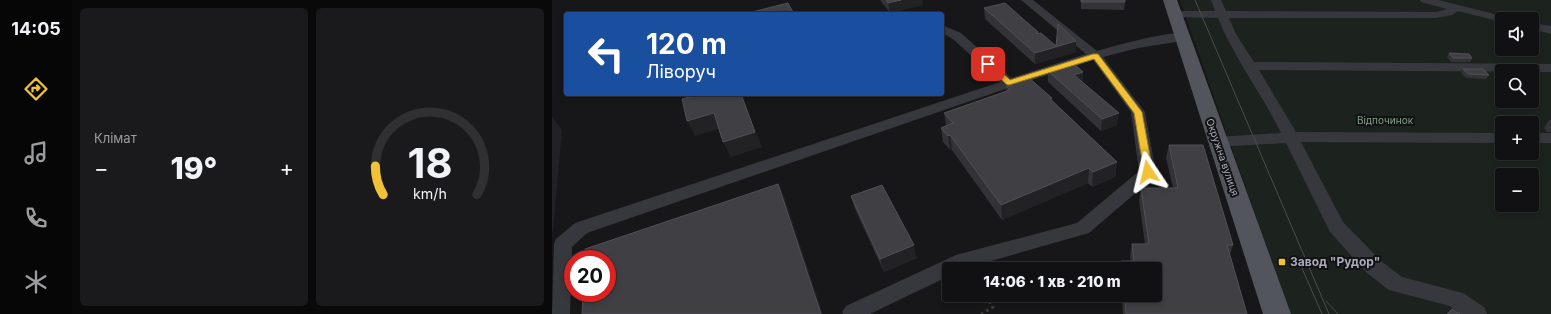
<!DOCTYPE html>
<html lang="uk">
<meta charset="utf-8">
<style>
body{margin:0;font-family:Inter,sans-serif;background:#1a191b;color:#f1f3f6;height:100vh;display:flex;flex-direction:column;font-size:15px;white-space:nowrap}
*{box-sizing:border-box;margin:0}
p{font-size:13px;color:#9c9d9f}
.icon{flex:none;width:22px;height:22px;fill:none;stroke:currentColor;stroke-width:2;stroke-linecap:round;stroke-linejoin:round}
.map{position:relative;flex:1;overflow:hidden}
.drawer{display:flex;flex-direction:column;gap:8px;padding:8px;background:#09090a;width:480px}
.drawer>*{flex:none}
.hud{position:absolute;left:12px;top:12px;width:380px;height:84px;border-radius:4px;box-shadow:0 2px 6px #0003,0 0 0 1px #303032;background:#1a4fa0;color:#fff;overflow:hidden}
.controls{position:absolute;left:943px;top:12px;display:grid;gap:8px}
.controls a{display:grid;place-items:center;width:44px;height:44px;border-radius:4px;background:#111012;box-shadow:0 2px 6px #0003,0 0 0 1px #303032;font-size:20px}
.speed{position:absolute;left:12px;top:250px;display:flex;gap:8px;font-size:20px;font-weight:700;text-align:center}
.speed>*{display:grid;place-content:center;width:52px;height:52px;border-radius:50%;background:#111012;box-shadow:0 2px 6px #0003,0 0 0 1px #303032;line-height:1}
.speed .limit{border:6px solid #d22;background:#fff;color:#111}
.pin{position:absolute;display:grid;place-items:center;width:34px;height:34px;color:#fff;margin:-17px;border-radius:8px;box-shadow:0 2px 6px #0006}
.me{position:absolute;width:44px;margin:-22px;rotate:350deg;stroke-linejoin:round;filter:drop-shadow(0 0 3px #0008)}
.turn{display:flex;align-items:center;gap:14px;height:84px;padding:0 16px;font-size:18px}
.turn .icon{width:52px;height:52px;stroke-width:2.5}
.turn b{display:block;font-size:28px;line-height:34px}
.big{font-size:30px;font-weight:800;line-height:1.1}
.drawer .card{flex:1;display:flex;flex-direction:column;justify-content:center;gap:6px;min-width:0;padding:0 14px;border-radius:6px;background:#1a191b}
.drawer .dial{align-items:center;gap:0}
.dial svg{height:104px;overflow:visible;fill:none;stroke:#303032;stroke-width:7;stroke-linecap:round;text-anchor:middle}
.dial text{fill:#f1f3f6;stroke:none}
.heat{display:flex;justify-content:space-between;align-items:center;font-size:22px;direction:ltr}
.drawer .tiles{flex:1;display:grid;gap:8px;grid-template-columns:repeat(2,1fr)}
.trip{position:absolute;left:390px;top:262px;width:220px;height:40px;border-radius:4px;background:#111012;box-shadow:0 2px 6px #0003,0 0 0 1px #303032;font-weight:800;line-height:40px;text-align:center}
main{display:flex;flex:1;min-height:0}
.tab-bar{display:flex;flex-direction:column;width:72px;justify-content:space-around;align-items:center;background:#070607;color:#9c9d9f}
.tab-bar .icon{width:28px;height:28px}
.tab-bar .on{color:#f1c136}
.tab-bar b{font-size:18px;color:#f1f3f6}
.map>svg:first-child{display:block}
</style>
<main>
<nav class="tab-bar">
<b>14:05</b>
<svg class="icon on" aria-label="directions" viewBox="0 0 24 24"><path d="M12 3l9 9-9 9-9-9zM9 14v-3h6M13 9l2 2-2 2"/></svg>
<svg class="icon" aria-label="music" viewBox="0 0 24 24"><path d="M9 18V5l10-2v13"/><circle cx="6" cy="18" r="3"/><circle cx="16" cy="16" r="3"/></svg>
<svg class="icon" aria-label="phone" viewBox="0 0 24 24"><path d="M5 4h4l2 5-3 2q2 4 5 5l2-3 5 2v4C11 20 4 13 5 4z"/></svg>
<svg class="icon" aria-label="climate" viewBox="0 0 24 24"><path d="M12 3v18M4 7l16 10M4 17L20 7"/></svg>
</nav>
<section class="drawer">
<div class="tiles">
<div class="card"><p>Клімат</p>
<div class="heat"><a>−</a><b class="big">19°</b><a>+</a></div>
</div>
<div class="card dial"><svg viewBox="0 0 100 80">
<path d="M14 69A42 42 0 1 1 86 69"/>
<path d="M14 69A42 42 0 0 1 8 47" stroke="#f1c136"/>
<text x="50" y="56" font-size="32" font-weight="700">18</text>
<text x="50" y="72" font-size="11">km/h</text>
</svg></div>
</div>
</section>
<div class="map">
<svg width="999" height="314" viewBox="0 0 999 314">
<rect width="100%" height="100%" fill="#171618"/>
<!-- green -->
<path fill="#1c231e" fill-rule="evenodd" d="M628,0H869L950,21V49H980V28L999,32V314H738ZM950,71H980V101H950ZM950,123H980V153H950ZM950,175H980V205H950Z
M877,0H999V28L980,24V19H955Z"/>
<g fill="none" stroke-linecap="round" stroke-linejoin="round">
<!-- path -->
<path stroke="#3d3f44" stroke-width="3" stroke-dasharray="2.5 3.5" stroke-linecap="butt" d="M429,314L441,307L433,295"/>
<!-- minor -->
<path fill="#37383d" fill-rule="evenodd" d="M469,0H481L545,51C564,46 617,30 634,34L636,37L634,40L630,41L586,48L551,57L593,112L604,173L602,177L537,233L411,269H397V276L318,314H291L290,312L294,306L404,255L525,223L587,171L579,112L541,60L462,86L35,233L20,247L18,314H0L2,244L4,239L23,223L448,82L401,39L390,33V25L409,33L459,78L534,54Z
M659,0H669L674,11L884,12L895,9L869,2L868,0H886L954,17L956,19H950V22L906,11L900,15L884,18H677L684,34L702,62L999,64V72L707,70L744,132L950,133V143L749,142L791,222L829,261L850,277L911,293L932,307L935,314H908L898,306L837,290L815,273L778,232L734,143L665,147L660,145L657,142L660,139L665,137L729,133C710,94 682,58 666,18L623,17L617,14L623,11H663Z
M980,23L999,26V34L980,29Z
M980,133H999V143H980Z"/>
<!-- major -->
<path fill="#53555c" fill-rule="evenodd" d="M611,0H625L739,314H711Z"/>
<!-- tram -->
<path stroke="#4a4c52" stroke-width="1" d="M643,0L777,314
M746,259L770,314
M774,301L786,314"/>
</g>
<!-- wall -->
<path fill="#333236" d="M328,0H370L371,5L338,13Z
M529,0L573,2L572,10L529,9Z
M432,8L486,32V34L504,46L524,41V52L483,64L433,19Z
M897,53L920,58L918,62H899L895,57Z
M911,69L937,75L934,79L914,78L909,73Z
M496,71L565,125L549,131L496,82Z
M454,86L500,98V100L565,162L563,177L540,187L536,183L450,220L400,150H398L391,142L389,128L394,125L392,113L454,91Z
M997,120H999V132H995L992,128Z
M617,145L681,245L678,254L695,314H571L570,295H603V269H568L569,261H579L578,257L580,244H593L587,201L589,188H621L614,158Z
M299,196L365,258L332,272L303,209Z"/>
<!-- shaded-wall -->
<path fill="#222124" d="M349,0H370L371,5L338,13L336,3Z
M524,41V52L483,64V53Z
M531,72V83L522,75Z
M189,94L210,147L179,157L171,142Z
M162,113L170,128L143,136L135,121Z
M567,113L565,125L549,131L550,119Z
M0,117L10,130L1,232H0Z
M398,135L400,150H398L396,136Z
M565,162L563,177L540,187L541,172Z
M537,168L536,183L450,220L449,205Z
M226,184L232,196L271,314H269Z
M362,245L365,258L332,272L328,259Z"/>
<!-- building -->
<path fill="#403f44" stroke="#505056" d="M334,0H349L336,3Z
M529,0H573V2H529Z
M236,3L242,14H202L200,12Z
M453,3L486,32L484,34L489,33L504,46L506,24L524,41L483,53L432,8Z
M897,53L917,54L920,58H901Z
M521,63L531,72L522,75L567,113L550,119L496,71Z
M911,69H931L937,75L916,74Z
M477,78L500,98L498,99L565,162L541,172L537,168L449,205L398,135L396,136L389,128L401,123L392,113L458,90L454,86Z
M148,94H189L203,132L171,142L162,113L135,121L130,99Z
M617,145H651L681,245H675L695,314H574L573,295H603V269H570L569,261H582L580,244H597L589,188H626Z
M226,184L269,314H30L31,293H55V259H33V249Z
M330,185L362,245L328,259L299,196Z
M900,309L908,314H895Z"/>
<!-- route -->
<path fill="#f1c136" stroke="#9d7d23" d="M541,54H546L590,112L601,172L600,175L596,176L592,172L582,113L542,59L457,85L454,84L433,64L436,62H439L458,80Z"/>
<!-- markers -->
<rect fill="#f1c136" stroke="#121113" stroke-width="1.5" x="726" y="258" width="8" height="8" rx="2"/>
<g text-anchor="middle" stroke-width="4" stroke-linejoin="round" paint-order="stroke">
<!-- park labels -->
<g font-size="10" fill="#80a385" stroke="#121113">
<text x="833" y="124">Відпочинок</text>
</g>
<!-- street labels -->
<g font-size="10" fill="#a9acb8" stroke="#121113">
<text transform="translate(671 157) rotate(71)" y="4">Окружна вулиця</text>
</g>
<!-- near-poi labels -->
<g font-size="12" font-weight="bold" fill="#a9acb8" stroke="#121113" text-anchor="start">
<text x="738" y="266">Завод "Рудор"</text>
</g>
</g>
</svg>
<div class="controls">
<a><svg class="icon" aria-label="sound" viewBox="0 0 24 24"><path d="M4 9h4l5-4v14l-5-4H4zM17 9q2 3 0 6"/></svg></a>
<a><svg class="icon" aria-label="search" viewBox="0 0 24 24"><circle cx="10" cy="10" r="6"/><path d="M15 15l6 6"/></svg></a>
<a>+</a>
<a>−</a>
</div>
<div class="speed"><div class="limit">20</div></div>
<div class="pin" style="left:436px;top:64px;background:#d93025"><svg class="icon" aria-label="arrive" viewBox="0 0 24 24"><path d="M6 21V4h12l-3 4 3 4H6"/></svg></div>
<svg class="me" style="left:596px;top:172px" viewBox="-20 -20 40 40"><path d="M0-17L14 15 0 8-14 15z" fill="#f1c136" stroke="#fff" stroke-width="4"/></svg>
<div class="trip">14:06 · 1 хв · 210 m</div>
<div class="hud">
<div class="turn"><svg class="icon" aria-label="left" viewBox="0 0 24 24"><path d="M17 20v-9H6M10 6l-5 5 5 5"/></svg><div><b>120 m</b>Ліворуч</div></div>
</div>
</div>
</main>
